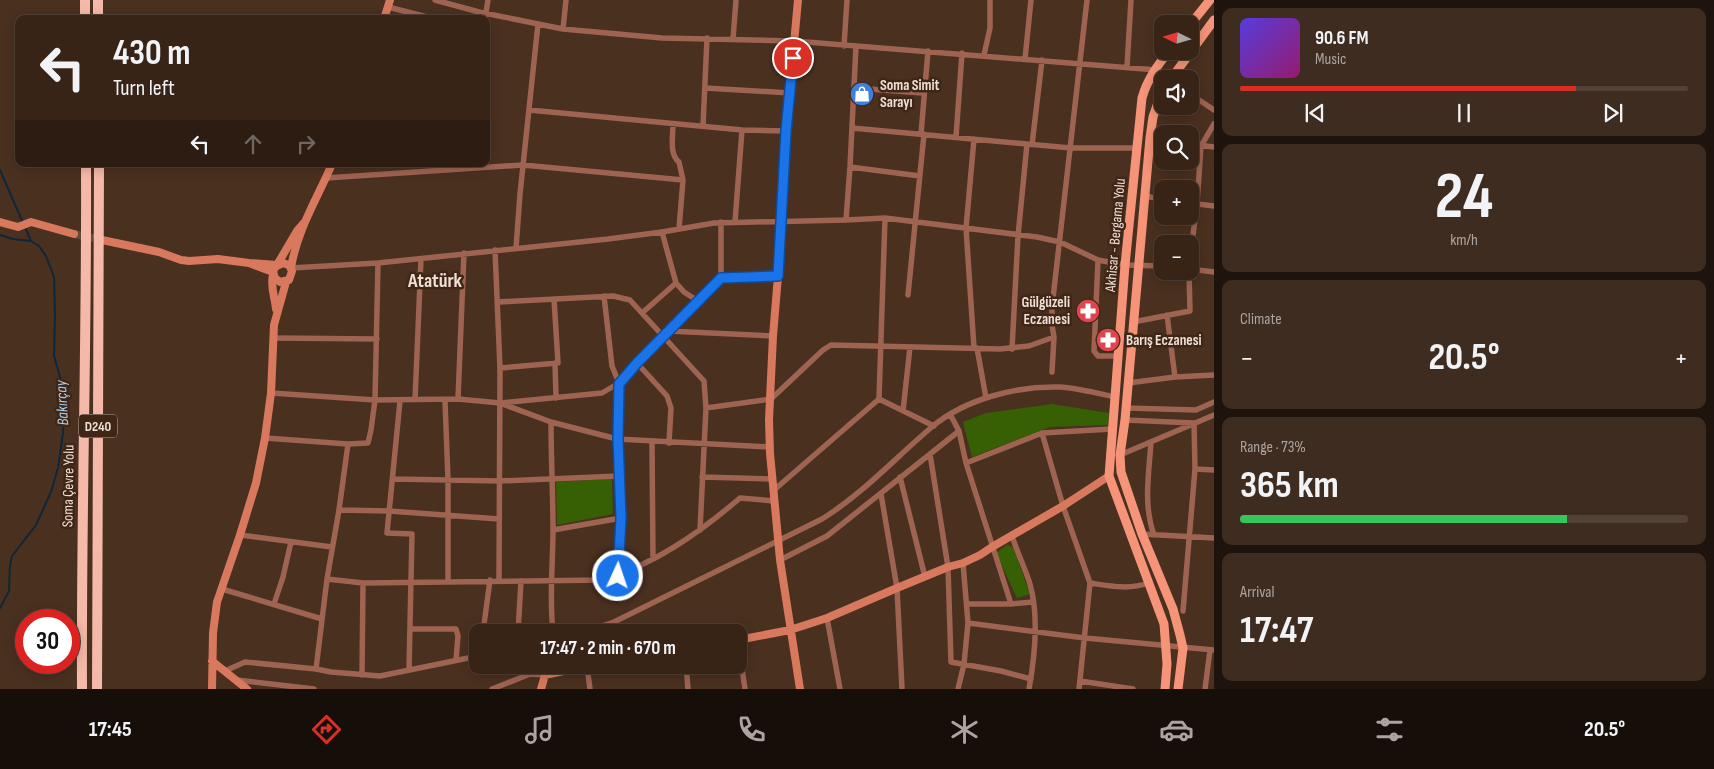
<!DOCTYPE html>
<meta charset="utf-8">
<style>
body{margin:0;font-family:"Sofia Sans Condensed",sans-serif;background:#3f2c20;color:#f1f3f6;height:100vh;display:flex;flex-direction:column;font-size:19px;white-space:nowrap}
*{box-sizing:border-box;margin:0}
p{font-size:16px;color:#aba4a1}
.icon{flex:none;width:28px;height:28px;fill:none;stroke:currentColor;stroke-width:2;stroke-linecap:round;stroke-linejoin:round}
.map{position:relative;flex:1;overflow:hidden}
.side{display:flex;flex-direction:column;gap:8px;padding:8px;background:#1f140d;width:500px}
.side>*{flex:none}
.top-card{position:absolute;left:15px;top:15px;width:475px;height:152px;border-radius:10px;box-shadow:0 2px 12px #0003,0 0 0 1px #524136;background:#382417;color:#f1f3f6;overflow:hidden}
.needle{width:32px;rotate:275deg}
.fabs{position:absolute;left:1154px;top:15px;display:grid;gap:10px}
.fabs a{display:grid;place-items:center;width:45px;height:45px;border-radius:10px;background:#382417;box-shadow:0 2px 12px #0003,0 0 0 1px #524136;font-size:25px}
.speed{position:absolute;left:15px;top:609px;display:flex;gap:10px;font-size:25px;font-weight:700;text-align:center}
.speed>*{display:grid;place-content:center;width:65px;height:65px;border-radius:50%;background:#382417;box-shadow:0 2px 12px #0003,0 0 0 1px #524136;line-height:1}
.speed .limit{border:8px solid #d22;background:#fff;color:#111}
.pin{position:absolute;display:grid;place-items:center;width:42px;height:42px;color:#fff;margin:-21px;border:2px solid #fff;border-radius:50%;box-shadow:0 1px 5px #0007}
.me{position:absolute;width:55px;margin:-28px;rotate:3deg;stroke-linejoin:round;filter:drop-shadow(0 0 4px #0008)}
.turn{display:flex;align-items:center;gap:18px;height:105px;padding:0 15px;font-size:22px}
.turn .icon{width:65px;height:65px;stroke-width:2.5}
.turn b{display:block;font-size:35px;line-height:42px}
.lanes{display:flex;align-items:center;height:48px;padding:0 15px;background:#0003;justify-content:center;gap:25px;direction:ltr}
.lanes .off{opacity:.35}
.big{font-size:38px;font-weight:700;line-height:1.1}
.side .card{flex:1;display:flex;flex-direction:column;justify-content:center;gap:8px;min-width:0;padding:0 18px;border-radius:10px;background:#3f2c20}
.side .dial{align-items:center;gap:0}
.dial b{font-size:65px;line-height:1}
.song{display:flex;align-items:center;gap:15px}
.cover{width:60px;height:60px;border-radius:8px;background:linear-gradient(135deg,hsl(250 70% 55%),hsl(320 70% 35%))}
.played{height:5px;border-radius:2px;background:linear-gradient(90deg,#d93025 75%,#524136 75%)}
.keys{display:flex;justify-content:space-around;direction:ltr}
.heat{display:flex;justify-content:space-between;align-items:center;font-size:28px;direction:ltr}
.charge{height:8px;border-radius:4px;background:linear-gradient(90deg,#34c759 73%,#524136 0)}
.trip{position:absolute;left:469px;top:624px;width:278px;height:50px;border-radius:10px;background:#382417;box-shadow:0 2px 12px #0003,0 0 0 1px #524136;font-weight:700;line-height:50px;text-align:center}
.tab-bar{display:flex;height:80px;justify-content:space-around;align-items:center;background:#160e09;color:#aba4a1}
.tab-bar .icon{width:35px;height:35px}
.tab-bar .selected{color:#d93025}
.tab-bar b{font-size:22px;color:#f1f3f6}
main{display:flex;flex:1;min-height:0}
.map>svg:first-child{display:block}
</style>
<main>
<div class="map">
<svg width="1214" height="689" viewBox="0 0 1214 689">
<rect width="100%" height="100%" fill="#4a301f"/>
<!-- green -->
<path fill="#376004" d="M1052,404L1109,413L1108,425L1050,427L972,457L963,422L986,413Z
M612,479L613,514L557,525L556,482Z
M1007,545L1013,547L1030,594L1017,598L996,553Z"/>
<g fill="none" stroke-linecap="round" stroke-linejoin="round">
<!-- stream -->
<path stroke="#0e273b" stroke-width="2" d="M0,170L23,223
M0,235L13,239L31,241
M0,608L9,591L10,565L12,556L36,525L51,492L58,468L63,433L64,404L63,387L54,356L55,314L54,277L46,256L39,246L31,241L25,227"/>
<!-- secondary-tunnel -->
<path stroke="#634a3a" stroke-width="8" stroke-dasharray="8 4" stroke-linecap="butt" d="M74,234L102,240"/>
<!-- street -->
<path stroke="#9f6352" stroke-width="5.5" d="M435,0L479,12L563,29L662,38L794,41L1157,70L1167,79
M388,7L435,19
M485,19L488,0
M563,29L566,0
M733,39L736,0
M844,46L847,0
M984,55L990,28V0
M1025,59L1031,0
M1127,67L1131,0
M705,88L790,93
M855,88L923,93
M1190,94L1214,110
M529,110L742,130L786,131
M673,124C673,137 669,154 679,162L683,180
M703,126L707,38
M852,128L1071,148H1136
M921,134L928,51
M956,137L962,53
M1150,138L1162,140
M1190,144L1214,147
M1032,145L1042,60
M850,167L920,176
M326,178L523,165L683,180L679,229
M1144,196L1162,199
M1190,203L1214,206
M846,220L850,167L856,46
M735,222L742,130
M662,232L676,283L684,292L698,301
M516,248L520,194L538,24
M495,250L500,368L499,580
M1190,258L1197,204L1201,146L1214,124
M1098,260L1094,351L1098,356H1119
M291,268L378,263L608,239L662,232L714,223L846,220L885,218L1037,237L1060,242L1098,260L1125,265L1162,266
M1190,269L1214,272
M721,278L778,276
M908,295L924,134
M604,296L612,366L619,383L617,439L770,447
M498,302L613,296L630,300L704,381L706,408L700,530
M642,313L676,283
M1167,315L1175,377L1214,375
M1133,322L1190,311L1189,271
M668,331L773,336
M274,338L377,339
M974,348L966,228L974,139
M977,348L986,398
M1012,349L1018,236L1027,144
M555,363L556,398
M637,363L667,396L671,408L669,443
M500,368L558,363L554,299
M1052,372L1054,337L1052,325V307L1087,0
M1128,383L1175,377
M271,393L375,400L458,399L500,403L551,422
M458,399L464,253
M879,399L934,426
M415,400L421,259
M400,401L387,533L412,534L409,670
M445,401L448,479V581
M500,403L602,393L619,383L637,363L721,278V222
M706,408L771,399L823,350L831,345L1000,349L1029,346L1054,337
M1126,408L1196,410L1214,402
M903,411L910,347
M950,414L959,431L966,463L1011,604
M1125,420L1194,423L1195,469L1183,611
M1042,433L1063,506L1090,583L1079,689
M265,438L348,444L368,443L371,430L375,400L378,263
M652,442L653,559
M1151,442C1149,473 1143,504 1154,535
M930,454L948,567L951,662L1001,671L1031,679
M1120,455L1214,415
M966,463L1042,433L1112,429
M1195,469L1214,470
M702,477L773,479
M900,477L925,577
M393,479L500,481L619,476
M774,490L879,399L885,218
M881,494L897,588L902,689
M339,510L389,511L499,519
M553,530L621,518
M1142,534L1214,538
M240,535L332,547
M1012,536C1017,552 1025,568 1030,584C1039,616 1035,656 1029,689
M780,560L827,536L959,431
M327,579L363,583L603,580C655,564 699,533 740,498L775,501
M1090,583C1110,586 1129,590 1148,583
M222,589L322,619
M274,604L283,577L291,542
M967,604H1011L1033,602
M827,618L840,689
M968,623L1085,638L1214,650
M410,629H456L458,636L456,660
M483,632L490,580
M518,632L521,581
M553,632C549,598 553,564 553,529C553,494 551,458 551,422L617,439L621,518L618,576
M583,632L614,622L822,519C864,493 896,457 933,426C966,399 1016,386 1059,387C1077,388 1097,393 1115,397
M738,641L745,689
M686,665L688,689
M587,666L590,689
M316,669L327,579L339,510L348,444
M225,671L245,662L316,669L331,672L380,676L478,656
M362,675L363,583
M237,680L314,689
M1080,681L1133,689
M492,689L530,674L545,675
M958,689L964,664L968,623L963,563
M1205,689L1210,650"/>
<!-- secondary -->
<path stroke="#d8795e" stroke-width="8" d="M798,0L786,131L778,276L773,336L769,420L770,453L780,560L800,689
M384,19L390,0
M0,222L18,227L31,222L74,234
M102,240L159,252L181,260L189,261L218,259L249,263
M291,268C297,230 317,199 332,164
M273,272L275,267L283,263L289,265L292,271L289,280L280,282L275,278L273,272L249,263L277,265L297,231L304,223
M273,275C270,287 275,297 276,309
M738,640L790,630L827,618L897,588L948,567L963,563L980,555L992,547L1063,506L1109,476
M212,661L247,689
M212,689L213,633L217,602L240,535L256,483L265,438L271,393L274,325L286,282
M541,689L545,675L591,665"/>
<!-- primary -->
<path stroke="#f59478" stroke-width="9" d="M1190,25L1210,0
M1171,79L1214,20
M1162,91L1153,117L1150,138L1125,420L1120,455L1121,472L1142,534L1173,609L1180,635L1183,648L1178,689
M1165,689L1167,664L1164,624L1109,476L1125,265L1142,98C1147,80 1157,66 1169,51"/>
<!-- highway -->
<path stroke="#f4b9a8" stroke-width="10" d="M85,0V19
M98,0V19
M82,689C81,514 87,339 86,164
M97,689L99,164"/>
</g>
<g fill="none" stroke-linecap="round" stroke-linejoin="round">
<!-- route casing -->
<g stroke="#114b97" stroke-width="12">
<path id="route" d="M618,576L621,518L618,439L619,384L637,363L721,278L778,276L786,131L793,58"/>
</g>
<!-- route -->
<use href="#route" stroke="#1a73e8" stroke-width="9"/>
</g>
<!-- icons -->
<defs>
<g id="shop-disc" transform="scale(1.25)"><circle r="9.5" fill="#3f7fe0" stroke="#3f2616"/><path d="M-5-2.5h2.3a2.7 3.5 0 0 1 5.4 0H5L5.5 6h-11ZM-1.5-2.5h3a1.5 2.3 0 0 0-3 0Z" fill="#fff"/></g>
<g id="pharmacy-disc" transform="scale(1.25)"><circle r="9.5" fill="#e0444e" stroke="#3f2616"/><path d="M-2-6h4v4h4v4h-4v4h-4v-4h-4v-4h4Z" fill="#fff"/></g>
</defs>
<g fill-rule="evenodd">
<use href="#shop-disc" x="862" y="94"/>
<use href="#pharmacy-disc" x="1088" y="311"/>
<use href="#pharmacy-disc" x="1108" y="340"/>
</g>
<g text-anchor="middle" stroke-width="5" stroke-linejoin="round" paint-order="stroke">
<!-- shield labels -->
<rect fill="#3f2616" stroke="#baa79b" stroke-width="1" x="79" y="414.5" width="38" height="23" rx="4"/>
<g font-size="14" font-weight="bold" fill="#efded4">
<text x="98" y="431">D240</text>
</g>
<!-- poi labels -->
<g font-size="15" font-weight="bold" fill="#efded4" stroke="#3f2616" text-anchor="start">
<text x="880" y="90">Soma Simit<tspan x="880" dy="17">Sarayı</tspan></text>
<text x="1070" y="307" text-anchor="end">Gülgüzeli<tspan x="1070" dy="17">Eczanesi</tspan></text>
<text x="1126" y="345">Barış Eczanesi</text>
</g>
<!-- street labels -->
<g font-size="15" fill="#efded4" stroke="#3f2616">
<text transform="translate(1115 235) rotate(-85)" y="5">Akhisar - Bergama Yolu</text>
<text transform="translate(68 486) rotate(-89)" y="5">Soma Çevre Yolu</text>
</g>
<!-- water labels -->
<g font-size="16" font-style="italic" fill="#a8cdee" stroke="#3f2616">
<text transform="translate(61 403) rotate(-93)" y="6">Bakırçay</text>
</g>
<!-- district labels -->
<g font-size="20" font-weight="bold" fill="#efded4" stroke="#3f2616">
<text x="435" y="287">Atatürk</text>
</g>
</g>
</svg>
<div class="fabs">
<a><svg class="needle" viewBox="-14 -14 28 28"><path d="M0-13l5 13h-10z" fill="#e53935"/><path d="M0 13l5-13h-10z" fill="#aba4a1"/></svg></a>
<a><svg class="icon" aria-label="sound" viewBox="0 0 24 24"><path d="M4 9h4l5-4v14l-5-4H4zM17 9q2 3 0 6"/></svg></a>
<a><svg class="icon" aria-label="search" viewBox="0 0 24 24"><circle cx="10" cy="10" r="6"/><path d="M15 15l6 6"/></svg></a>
<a>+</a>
<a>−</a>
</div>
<div class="speed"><div class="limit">30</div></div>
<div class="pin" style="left:793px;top:58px;background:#d93025"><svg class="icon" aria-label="arrive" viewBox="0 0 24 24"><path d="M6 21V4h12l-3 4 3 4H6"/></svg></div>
<svg class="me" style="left:618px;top:576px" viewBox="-20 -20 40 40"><circle r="17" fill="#1a73e8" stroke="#fff" stroke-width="3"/><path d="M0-11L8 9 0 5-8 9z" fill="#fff"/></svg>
<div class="trip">17:47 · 2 min · 670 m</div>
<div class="top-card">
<div class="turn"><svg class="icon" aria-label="left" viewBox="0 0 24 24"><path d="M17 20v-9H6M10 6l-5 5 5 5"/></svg><div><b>430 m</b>Turn left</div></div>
<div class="lanes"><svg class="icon" aria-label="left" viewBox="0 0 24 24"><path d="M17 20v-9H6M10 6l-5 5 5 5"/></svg><svg class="icon off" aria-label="ahead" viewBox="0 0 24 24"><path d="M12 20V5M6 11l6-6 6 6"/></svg><svg class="icon off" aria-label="right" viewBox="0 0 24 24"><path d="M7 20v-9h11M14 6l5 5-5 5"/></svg></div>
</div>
</div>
<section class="side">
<div class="card">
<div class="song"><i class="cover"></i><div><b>90.6 FM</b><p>Music</p></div></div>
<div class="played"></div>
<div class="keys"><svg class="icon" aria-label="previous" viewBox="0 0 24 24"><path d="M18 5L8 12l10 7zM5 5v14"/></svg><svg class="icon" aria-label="pause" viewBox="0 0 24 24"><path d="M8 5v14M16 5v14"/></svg><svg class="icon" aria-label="next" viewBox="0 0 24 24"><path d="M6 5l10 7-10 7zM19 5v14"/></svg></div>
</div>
<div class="card dial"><b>24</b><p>km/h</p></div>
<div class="card"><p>Climate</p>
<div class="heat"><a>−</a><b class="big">20.5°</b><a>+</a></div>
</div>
<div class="card"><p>Range · 73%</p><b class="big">365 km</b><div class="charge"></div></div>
<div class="card"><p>Arrival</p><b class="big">17:47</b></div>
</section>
</main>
<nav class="tab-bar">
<b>17:45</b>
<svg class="icon selected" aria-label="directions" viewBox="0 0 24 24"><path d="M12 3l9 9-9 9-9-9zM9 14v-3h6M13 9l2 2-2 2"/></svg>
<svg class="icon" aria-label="music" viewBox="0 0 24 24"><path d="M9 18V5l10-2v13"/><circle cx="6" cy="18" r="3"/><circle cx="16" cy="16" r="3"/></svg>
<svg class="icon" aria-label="phone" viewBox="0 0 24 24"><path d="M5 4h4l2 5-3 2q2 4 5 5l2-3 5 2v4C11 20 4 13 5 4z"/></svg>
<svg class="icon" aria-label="climate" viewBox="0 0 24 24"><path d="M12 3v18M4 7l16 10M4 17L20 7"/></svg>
<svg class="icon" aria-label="car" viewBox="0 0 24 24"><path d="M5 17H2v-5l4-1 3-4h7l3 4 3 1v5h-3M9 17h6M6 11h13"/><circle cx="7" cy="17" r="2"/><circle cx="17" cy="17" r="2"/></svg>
<svg class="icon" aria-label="filters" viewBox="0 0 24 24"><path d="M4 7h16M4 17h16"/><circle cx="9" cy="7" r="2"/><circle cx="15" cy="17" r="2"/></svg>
<b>20.5°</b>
</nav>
